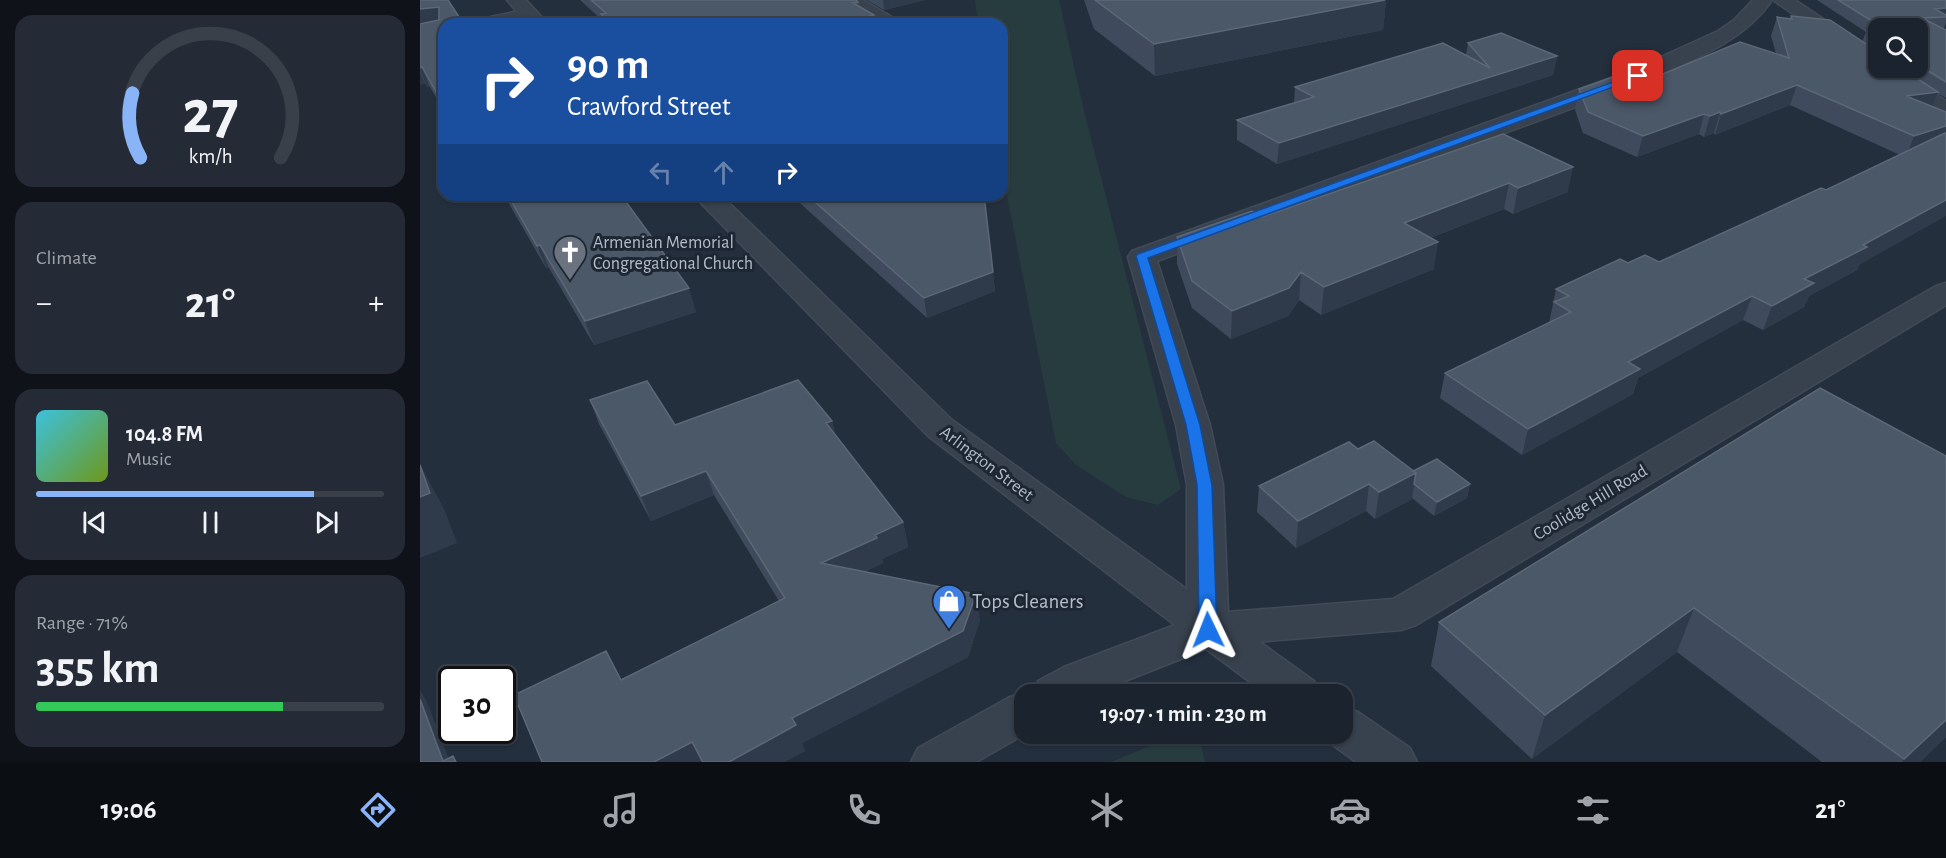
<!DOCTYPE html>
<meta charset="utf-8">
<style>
body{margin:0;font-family:"Alegreya Sans",sans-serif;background:#242b36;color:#f1f3f6;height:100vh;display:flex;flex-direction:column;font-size:22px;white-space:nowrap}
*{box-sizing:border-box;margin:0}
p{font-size:20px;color:#a0a4aa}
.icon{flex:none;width:33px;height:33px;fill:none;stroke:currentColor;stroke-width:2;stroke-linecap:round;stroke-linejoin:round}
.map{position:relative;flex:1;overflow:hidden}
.panel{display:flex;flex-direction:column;gap:15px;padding:15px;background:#0f1319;width:420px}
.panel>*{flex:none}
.guide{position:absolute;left:18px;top:18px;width:570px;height:183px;border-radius:18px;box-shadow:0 2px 4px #0004,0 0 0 2px #39404a;background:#1a4fa0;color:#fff;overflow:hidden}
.tools{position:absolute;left:1448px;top:18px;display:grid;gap:12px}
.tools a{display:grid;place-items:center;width:60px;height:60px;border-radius:12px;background:#1b232e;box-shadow:0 2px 4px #0004,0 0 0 2px #39404a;font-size:30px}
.speed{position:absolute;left:18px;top:666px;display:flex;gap:12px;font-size:30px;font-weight:700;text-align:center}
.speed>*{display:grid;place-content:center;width:78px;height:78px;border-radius:50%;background:#1b232e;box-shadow:0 2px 4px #0004,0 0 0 2px #39404a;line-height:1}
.speed .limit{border:3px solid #111;border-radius:9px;background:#fff;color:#111}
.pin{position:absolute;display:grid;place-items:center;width:51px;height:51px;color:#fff;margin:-26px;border-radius:12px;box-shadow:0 3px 9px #0006}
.me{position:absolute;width:66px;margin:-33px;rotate:358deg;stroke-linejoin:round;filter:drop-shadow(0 0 4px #0008)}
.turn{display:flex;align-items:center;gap:21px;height:126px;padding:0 30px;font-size:27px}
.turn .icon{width:78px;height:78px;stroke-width:2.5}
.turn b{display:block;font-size:42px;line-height:51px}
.lanes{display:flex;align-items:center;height:57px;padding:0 30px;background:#0003;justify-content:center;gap:30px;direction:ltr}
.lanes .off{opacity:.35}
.big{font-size:45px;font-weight:600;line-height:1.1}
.panel .card{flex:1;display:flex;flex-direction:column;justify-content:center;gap:9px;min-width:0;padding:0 21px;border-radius:18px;background:#242b36}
.panel .dial{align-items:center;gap:0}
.dial svg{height:156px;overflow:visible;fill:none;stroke:#39404a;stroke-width:7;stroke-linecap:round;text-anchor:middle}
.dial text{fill:#f1f3f6;stroke:none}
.song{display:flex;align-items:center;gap:18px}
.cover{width:72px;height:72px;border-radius:9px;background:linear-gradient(135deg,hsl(190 70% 55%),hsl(80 70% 35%))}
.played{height:6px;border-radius:3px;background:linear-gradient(90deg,#8ab4f8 80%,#39404a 80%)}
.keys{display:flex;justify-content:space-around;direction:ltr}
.heat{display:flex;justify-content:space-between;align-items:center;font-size:33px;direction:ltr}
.charge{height:9px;border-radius:4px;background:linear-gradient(90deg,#34c759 71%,#39404a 0)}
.trip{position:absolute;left:594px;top:684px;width:339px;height:60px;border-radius:18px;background:#1b232e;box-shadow:0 2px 4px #0004,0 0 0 2px #39404a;font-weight:600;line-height:60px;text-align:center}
.tabs{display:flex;height:96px;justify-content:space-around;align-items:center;background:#0b0e12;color:#a0a4aa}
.tabs .icon{width:42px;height:42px}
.tabs .on{color:#8ab4f8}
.tabs b{font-size:27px;color:#f1f3f6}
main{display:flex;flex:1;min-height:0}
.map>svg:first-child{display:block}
</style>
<main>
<section class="panel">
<div class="card dial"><svg viewBox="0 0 100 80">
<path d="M14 69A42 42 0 1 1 86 69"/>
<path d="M14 69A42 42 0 0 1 10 36" stroke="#8ab4f8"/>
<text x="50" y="56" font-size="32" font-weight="700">27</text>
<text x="50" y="72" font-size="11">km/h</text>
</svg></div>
<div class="card"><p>Climate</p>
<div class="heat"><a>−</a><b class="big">21°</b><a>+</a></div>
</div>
<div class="card">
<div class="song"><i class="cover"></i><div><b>104.8 FM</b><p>Music</p></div></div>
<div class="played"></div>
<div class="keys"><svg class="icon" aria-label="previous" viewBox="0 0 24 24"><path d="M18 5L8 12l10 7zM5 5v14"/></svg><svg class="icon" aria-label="pause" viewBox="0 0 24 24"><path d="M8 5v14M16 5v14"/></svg><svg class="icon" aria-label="next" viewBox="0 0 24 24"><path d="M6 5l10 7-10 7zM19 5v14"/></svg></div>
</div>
<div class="card"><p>Range · 71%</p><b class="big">355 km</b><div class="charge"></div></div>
</section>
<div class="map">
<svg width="1526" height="762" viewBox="0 0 1526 762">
<rect width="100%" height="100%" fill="#242f3e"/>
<!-- green -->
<path fill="#263c3f" d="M555,0H639L665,115L761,489L738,505L706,497L656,465L636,443L582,171V24H558Z
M759,734H778L785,762H691Z"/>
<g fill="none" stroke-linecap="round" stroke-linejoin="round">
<!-- minor casing -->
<g stroke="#414a57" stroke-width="3">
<path id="minor" d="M421,0H443L477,20L480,24H456Z
M1333,0H1352C1323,43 1271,60 1226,81L737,261L790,425L803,485L808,612L973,599L1516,286L1526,283V305L996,625L981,630L788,646L773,642L767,630V485L756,425L708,257L712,251L1210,71L1298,31L1314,20Z
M1353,0H1375L1458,56V68H1467L1458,71L1451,69Z
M109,9L116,11L119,15L116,19L93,24H53L56,20Z
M1475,71L1483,72L1526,101V118L1518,116L1467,82L1464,77L1467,72Z"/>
</g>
<!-- tertiary casing -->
<g stroke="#414a57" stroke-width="3">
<path id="tertiary" d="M87,0H106L128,24H107Z
M273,195H301L532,420L894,681L900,694H846L786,649L672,694H612L618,681L644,667L755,625L508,436Z
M604,692L611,694H604L605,734L556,762H491L498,748L588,698Z
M922,707L938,712L990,748L997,762H936L906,740L903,734H922Z"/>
</g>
<!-- minor -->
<use href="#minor" fill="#38414e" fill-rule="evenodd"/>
<!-- tertiary -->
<use href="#tertiary" fill="#38414e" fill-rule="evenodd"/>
</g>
<!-- wall -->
<path fill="#3f4b5c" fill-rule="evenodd" d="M0,0L43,23L24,24V111L10,87H7L5,83L0,85Z
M160,0H436L438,2V6L454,15L455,19L463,24H184L183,21Z
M447,0H505L464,10Z
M664,0H966L963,30L735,76L674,29Z
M1397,0H1526V23L1524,28L1526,30V98L1517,93L1437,270L1389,296L1384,307L1343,330L1323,320L1218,378L1213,394L1102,455L1020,398L1025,373L1129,323L1136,289L1208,263L1239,262L1406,190L1480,155L1370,105L1295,135L1294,133L1284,137L1279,134L1217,157L1163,133L1155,110L1159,89L1214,86L1356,53L1351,36L1357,17L1370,19L1371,16L1442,42L1446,32ZM1458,28H1497V68H1458Z
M1048,43L1137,56L1133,75L857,164L817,140V120L874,103L875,87L1046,55Z
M1083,134L1148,192L1093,214L1084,209L1010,238L1014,269L901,315L879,300L868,316L811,339L772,308L757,264V237L842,217Z
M84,195H201L276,312L174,345L129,268H126Z
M371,195H564L575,291L507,318Z
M1400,388L1526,737L1500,762H1402L1257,652L1112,759L1011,666L1019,622Z
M170,400L255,425L412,421L415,434L483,522L488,547L462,559L463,563L444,572L560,620L548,657L382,743L385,751L364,762H122L201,680L359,601L294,495L231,521L179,424Z
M938,449L993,471L1050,484L1047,498L1014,516L992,498V499L955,519L946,511L876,548L837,512L839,486Z"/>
<!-- shaded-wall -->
<path fill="#2f3b4b" d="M463,0H505L464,10Z
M966,0L963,30L735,76L734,44Z
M19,7L25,24L0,28V9Z
M1526,8V17L1515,9Z
M1137,56L1133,75L857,164L859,143Z
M2,67L10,87H7L0,70V68Z
M0,72L5,83L0,85Z
M1377,85L1370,105L1295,135L1301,114Z
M1518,92L1509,113L1486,96Z
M1300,112L1294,133L1284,137L1290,116Z
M1284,114L1279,134L1217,157L1223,136Z
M1526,126V144L1486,157L1494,136Z
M1153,167L1148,192L1093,214L1098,188Z
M1089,183L1084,209L981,249L984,223Z
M1526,200V216L1439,265L1437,270L1389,296L1384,307L1343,330L1352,306L1384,279Z
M1018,242L1014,269L901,315L904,287Z
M120,245L129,268H126L117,246Z
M573,272L575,291L507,318L504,298Z
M881,272L879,300L868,316L811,339L812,311Z
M269,288L276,312L174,345L165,321Z
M1332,296L1323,320L1218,378L1213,394L1102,455L1108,429L1208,362Z
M412,421L417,445L406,423Z
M0,464L25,511L37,543L0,558Z
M286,471L294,495L231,521L221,496Z
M996,473L992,499L955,519L959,492Z
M949,484L946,511L876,548L878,521Z
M1050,484L1047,498L1014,516L1017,502Z
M483,522L488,547L462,559L463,563L408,588L401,563L455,535Z
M556,594L560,620L548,657L382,743L385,751L364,762H309Z
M1274,608L1257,652L1112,759L1125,715Z
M0,690L7,702L30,762H23L0,699Z
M1526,720V737L1500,762H1482L1484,759Z
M272,742L281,762H234Z"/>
<!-- building -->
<path fill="#4b5868" stroke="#5c6777" stroke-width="1.5" d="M0,0H28L43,23L47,22L49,24H24V106L2,67L0,68V24L19,20V7L0,9Z
M171,0H436L438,2L433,3L454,15L450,16L463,24H192L181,14L186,13Z
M675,0H965L734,44Z
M1418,0H1526V8L1515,9L1526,15V17L1502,18L1526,30V82L1497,64V28H1463Z
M1371,16L1410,20L1458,52V68H1481L1518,92L1486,96L1526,112V126L1494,136L1377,85L1301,114L1300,112L1290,116L1284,114L1223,136L1168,112L1159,89L1193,77L1214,86L1320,42L1369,58L1357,17L1372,19Z
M1446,31L1458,32V38Z
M1081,33L1137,56L859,143L817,120L894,97L875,87L1023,43L1070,68L1048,43Z
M1525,133L1526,134V200L1443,245L1447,247L1384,279L1394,283L1352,306L1332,296L1208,362L1220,369L1108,429L1025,373L1151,312L1134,302L1149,296L1136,289L1200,259L1208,263L1225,255L1239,262L1401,188L1406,190Z
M1083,134L1153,167L1098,188L1089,183L984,223L1018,242L904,287L881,272L869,288L812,311L772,281L757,237L832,211L842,217Z
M88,195H201L269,288L165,321L120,245L117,246Z
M387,195H564L573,272L504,298Z
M378,380L412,421L406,423L483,522L455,535L457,538L401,563L556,594L543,631L372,718L376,725L309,762H283L272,742L234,762H122L94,695L186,651L201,680L365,598L286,471L221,496L170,400L227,381L255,425Z
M1400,388L1526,456V720L1484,759L1274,608L1125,715L1019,622Z
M954,441L996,473L959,492L949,484L878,521L839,486L929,442L938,449Z
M1017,459L1050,484L1017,502L994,484L996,473L993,471Z
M0,465L10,493L0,497Z
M0,699L23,761L33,756L36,762H0Z"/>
<!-- route -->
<path fill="#1a73e8" stroke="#114b97" stroke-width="1.5" d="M1215,74L1223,76L728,258L780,425L792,485L797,630L794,634L788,636L782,634L779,630L777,485L766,425L716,256L718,254Z"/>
<!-- icons -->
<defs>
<g id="church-pin" transform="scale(1.725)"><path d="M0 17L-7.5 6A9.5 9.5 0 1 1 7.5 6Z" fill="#6b7280" stroke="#1d2633"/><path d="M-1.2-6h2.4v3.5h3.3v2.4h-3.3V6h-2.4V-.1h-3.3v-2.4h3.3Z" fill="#fff"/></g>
<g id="shop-pin" transform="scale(1.725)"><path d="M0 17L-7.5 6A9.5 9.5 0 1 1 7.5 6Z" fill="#3f7fe0" stroke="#1d2633"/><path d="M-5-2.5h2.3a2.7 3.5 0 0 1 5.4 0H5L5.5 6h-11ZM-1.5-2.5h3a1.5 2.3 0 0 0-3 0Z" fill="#fff"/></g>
</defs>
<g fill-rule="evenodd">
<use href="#church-pin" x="150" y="252"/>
<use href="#shop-pin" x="529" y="601"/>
</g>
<g text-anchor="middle" stroke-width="6" stroke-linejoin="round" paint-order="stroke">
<!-- poi labels -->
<g font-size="18" fill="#b4bcc9" stroke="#1d2633" text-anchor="start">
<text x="173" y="248">Armenian Memorial<tspan x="173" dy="21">Congregational Church</tspan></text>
</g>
<!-- street labels -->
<g font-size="18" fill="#b4bcc9" stroke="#1d2633">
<text transform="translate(567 463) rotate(37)" y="6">Arlington Street</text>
<text transform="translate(1170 502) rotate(-31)" y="6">Coolidge Hill Road</text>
</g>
<!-- near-poi labels -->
<g font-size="21" fill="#b4bcc9" stroke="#1d2633" text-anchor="start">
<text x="552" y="608">Tops Cleaners</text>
</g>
</g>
</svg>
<div class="tools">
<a><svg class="icon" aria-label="search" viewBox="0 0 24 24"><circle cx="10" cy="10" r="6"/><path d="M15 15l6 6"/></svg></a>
</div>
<div class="speed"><div class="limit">30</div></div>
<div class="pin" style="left:1218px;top:76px;background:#d93025"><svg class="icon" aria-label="arrive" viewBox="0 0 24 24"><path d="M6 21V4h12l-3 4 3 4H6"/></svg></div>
<svg class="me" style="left:788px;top:630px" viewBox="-20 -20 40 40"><path d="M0-17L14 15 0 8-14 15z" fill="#1a73e8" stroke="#fff" stroke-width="4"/></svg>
<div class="trip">19:07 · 1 min · 230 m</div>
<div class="guide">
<div class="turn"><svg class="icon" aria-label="right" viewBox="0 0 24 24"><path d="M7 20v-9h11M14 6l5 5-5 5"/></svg><div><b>90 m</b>Crawford Street</div></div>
<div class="lanes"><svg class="icon off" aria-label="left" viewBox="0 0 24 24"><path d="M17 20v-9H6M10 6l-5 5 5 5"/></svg><svg class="icon off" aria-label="ahead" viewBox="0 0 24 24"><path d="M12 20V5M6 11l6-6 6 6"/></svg><svg class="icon" aria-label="right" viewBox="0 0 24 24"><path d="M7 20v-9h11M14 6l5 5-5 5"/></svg></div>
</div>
</div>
</main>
<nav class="tabs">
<b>19:06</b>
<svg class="icon on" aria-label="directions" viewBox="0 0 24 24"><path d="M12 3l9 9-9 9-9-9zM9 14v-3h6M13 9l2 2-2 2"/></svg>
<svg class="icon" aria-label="music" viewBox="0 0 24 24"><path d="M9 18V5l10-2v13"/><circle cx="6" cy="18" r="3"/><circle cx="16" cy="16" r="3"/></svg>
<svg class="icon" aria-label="phone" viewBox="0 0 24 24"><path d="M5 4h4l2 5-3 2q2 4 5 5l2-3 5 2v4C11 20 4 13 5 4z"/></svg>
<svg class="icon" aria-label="climate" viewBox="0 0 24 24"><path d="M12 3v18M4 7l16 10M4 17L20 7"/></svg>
<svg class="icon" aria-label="car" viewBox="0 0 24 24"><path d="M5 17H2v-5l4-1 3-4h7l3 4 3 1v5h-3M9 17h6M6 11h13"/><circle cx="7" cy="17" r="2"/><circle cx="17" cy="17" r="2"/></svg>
<svg class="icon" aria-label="filters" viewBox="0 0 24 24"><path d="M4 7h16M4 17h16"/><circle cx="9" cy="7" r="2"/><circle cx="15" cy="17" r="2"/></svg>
<b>21°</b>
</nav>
